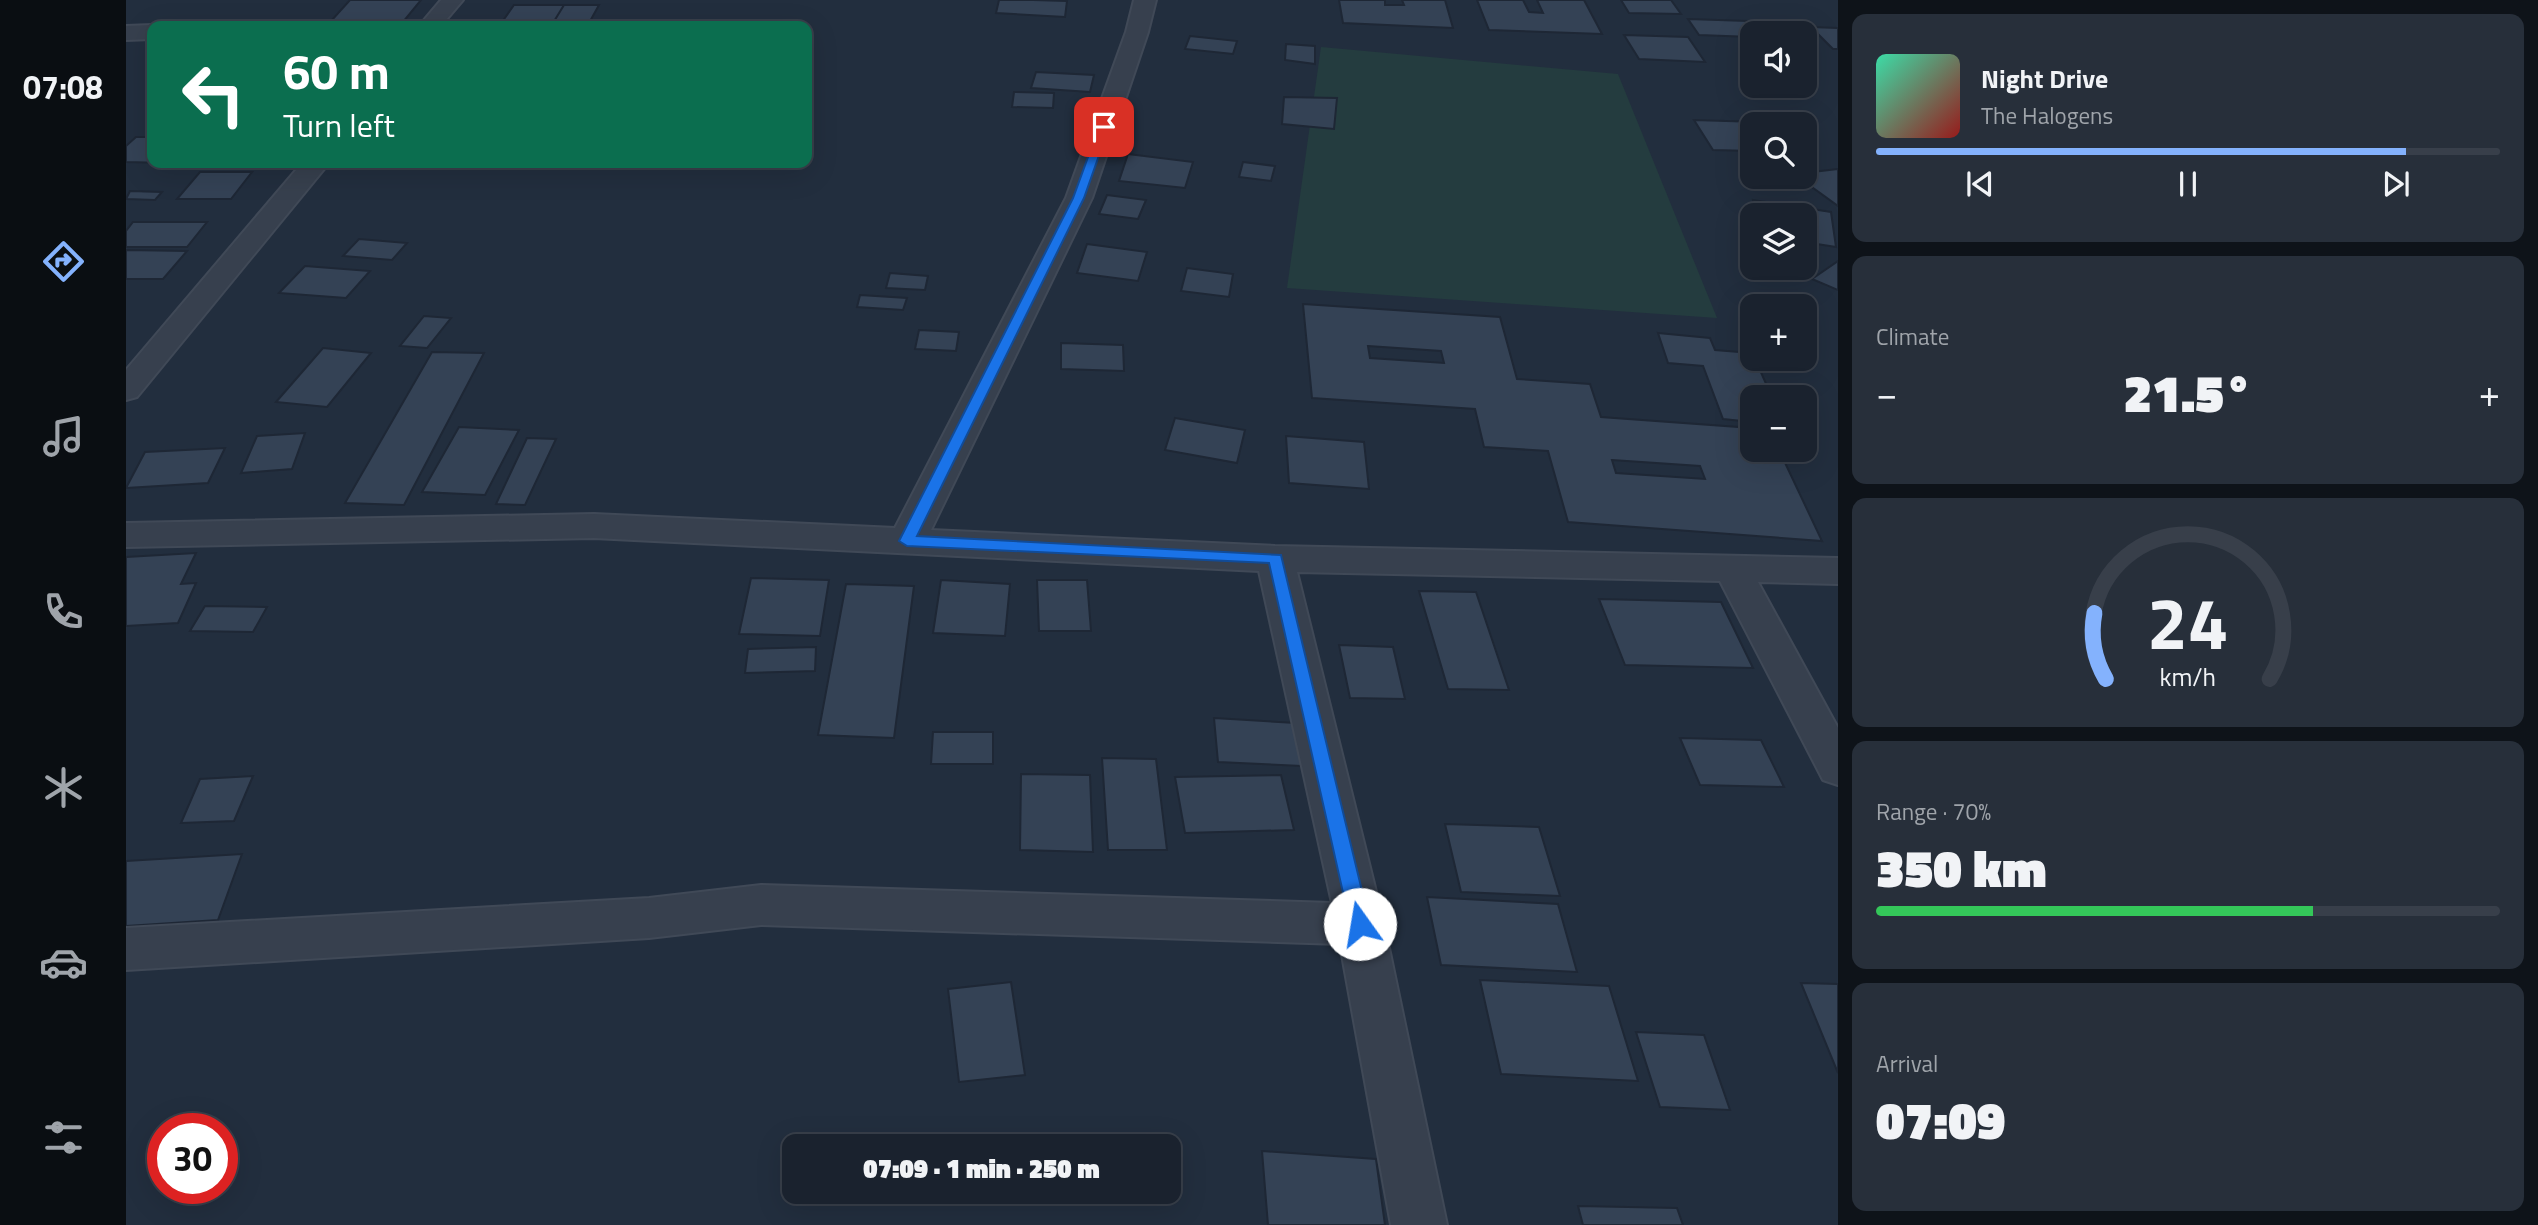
<!DOCTYPE html>
<meta charset="utf-8">
<style>
body{margin:0;font-family:"Titillium Web",sans-serif;background:#272f3a;color:#f1f3f6;height:100vh;display:flex;flex-direction:column;font-size:26px;white-space:nowrap}
*{box-sizing:border-box;margin:0}
p{font-size:23px;color:#9fa4aa}
.icon{flex:none;width:38px;height:38px;fill:none;stroke:currentColor;stroke-width:2;stroke-linecap:round;stroke-linejoin:round}
.map{position:relative;flex:1;overflow:hidden}
.sheet{display:flex;flex-direction:column;gap:14px;padding:14px;background:#0e1319;width:700px}
.sheet>*{flex:none}
.guide{position:absolute;left:21px;top:21px;width:665px;height:147px;border-radius:14px;box-shadow:0 7px 28px #0002,0 0 0 2px #383f4a;background:#0b6e4f;color:#fff;overflow:hidden}
.buttons{position:absolute;left:1614px;top:21px;display:grid;gap:14px}
.buttons a{display:grid;place-items:center;width:77px;height:77px;border-radius:14px;background:#1a222e;box-shadow:0 7px 28px #0002,0 0 0 2px #383f4a;font-size:35px}
.speed{position:absolute;left:21px;top:1113px;display:flex;gap:14px;font-size:35px;font-weight:700;text-align:center}
.speed>*{display:grid;place-content:center;width:91px;height:91px;border-radius:50%;background:#1a222e;box-shadow:0 7px 28px #0002,0 0 0 2px #383f4a;line-height:1}
.speed .limit{border:10px solid #d22;background:#fff;color:#111}
.pin{position:absolute;display:grid;place-items:center;width:60px;height:60px;color:#fff;margin:-30px;border-radius:14px;box-shadow:0 4px 10px #0006}
.me{position:absolute;width:77px;margin:-38px;rotate:347deg;stroke-linejoin:round;filter:drop-shadow(0 0 5px #0008)}
.turn{display:flex;align-items:center;gap:24px;height:147px;padding:0 21px;font-size:32px}
.turn .icon{width:91px;height:91px;stroke-width:2.5}
.turn b{display:block;font-size:49px;line-height:60px}
.big{font-size:52px;font-weight:800;line-height:1.1}
.sheet .widget{flex:1;display:flex;flex-direction:column;justify-content:center;gap:10px;min-width:0;padding:0 24px;border-radius:14px;background:#272f3a}
.sheet .dial{align-items:center;gap:0}
.dial svg{height:182px;overflow:visible;fill:none;stroke:#383f4a;stroke-width:7;stroke-linecap:round;text-anchor:middle}
.dial text{fill:#f1f3f6;stroke:none}
.song{display:flex;align-items:center;gap:21px}
.cover{width:84px;height:84px;border-radius:10px;background:linear-gradient(135deg,hsl(160 70% 55%),hsl(0 70% 35%))}
.played{height:7px;border-radius:4px;background:linear-gradient(90deg,#84b2fd 85%,#383f4a 85%)}
.keys{display:flex;justify-content:space-around;direction:ltr}
.heat{display:flex;justify-content:space-between;align-items:center;font-size:38px;direction:ltr}
.charge{height:10px;border-radius:5px;background:linear-gradient(90deg,#34c759 70%,#383f4a 0)}
.trip{position:absolute;left:656px;top:1134px;width:399px;height:70px;border-radius:14px;background:#1a222e;box-shadow:0 7px 28px #0002,0 0 0 2px #383f4a;font-weight:800;line-height:70px;text-align:center}
main{display:flex;flex:1;min-height:0}
.tab-bar{display:flex;flex-direction:column;width:126px;justify-content:space-around;align-items:center;background:#0a0e12;color:#9fa4aa}
.tab-bar .icon{width:49px;height:49px}
.tab-bar .active{color:#84b2fd}
.tab-bar b{font-size:32px;color:#f1f3f6}
.map>svg:first-child{display:block}
</style>
<main>
<nav class="tab-bar">
<b>07:08</b>
<svg class="icon active" aria-label="directions" viewBox="0 0 24 24"><path d="M12 3l9 9-9 9-9-9zM9 14v-3h6M13 9l2 2-2 2"/></svg>
<svg class="icon" aria-label="music" viewBox="0 0 24 24"><path d="M9 18V5l10-2v13"/><circle cx="6" cy="18" r="3"/><circle cx="16" cy="16" r="3"/></svg>
<svg class="icon" aria-label="phone" viewBox="0 0 24 24"><path d="M5 4h4l2 5-3 2q2 4 5 5l2-3 5 2v4C11 20 4 13 5 4z"/></svg>
<svg class="icon" aria-label="climate" viewBox="0 0 24 24"><path d="M12 3v18M4 7l16 10M4 17L20 7"/></svg>
<svg class="icon" aria-label="car" viewBox="0 0 24 24"><path d="M5 17H2v-5l4-1 3-4h7l3 4 3 1v5h-3M9 17h6M6 11h13"/><circle cx="7" cy="17" r="2"/><circle cx="17" cy="17" r="2"/></svg>
<svg class="icon" aria-label="filters" viewBox="0 0 24 24"><path d="M4 7h16M4 17h16"/><circle cx="9" cy="7" r="2"/><circle cx="15" cy="17" r="2"/></svg>
</nav>
<div class="map">
<svg width="1712" height="1225" viewBox="0 0 1712 1225">
<rect width="100%" height="100%" fill="#222e3e"/>
<!-- green -->
<path fill="#243c3f" d="M1195,47L1492,74L1591,318L1161,288Z"/>
<!-- building -->
<path fill="#344255" stroke="#1e2735" stroke-width="2" fill-rule="evenodd" d="M224,0H295L277,22L205,21Z
M873,0H907L941,1L939,17L870,13Z
M1213,0H1259V5H1278L1276,0H1319L1327,28L1217,23Z
M1351,0H1397L1403,12L1417,13L1411,0H1458L1476,34L1363,30Z
M1495,0H1545L1555,14L1503,13Z
M388,5H438L427,23L376,22Z
M438,5H473L463,23H427Z
M1562,19L1622,21L1632,33H1626V37L1573,35Z
M1685,27L1712,28V49H1707Z
M1498,35L1562,37L1579,62L1513,59Z
M1064,36L1111,41L1107,54L1059,49Z
M1160,44L1189,46V64L1159,60Z
M910,72L968,75L964,92L905,88Z
M888,92L928,93L927,108L886,107Z
M1158,97L1211,98L1208,129L1156,124Z
M1568,120L1632,122L1633,124H1626V151L1587,150Z
M10,137H26V163H81L80,164L0,162V146Z
M1002,154L1067,162L1059,188L993,181Z
M1117,162L1149,166L1145,181L1113,177Z
M1712,169V206L1672,177H1678V173Z
M74,172H126L105,199H51Z
M4,191L36,192L29,200L0,199Z
M981,195L1020,200L1012,219L973,214Z
M1627,200L1705,212L1710,247L1678,242V215H1629Z
M7,222H81L61,247H0V231Z
M233,239L281,243L266,260L217,256Z
M961,244L1021,252L1012,281L951,273Z
M0,250L61,251L37,279H0Z
M1712,261V290L1686,279Z
M179,266L244,271L220,298L153,293Z
M1061,268L1107,274L1103,297L1055,291Z
M764,273L802,276L799,290L760,288Z
M734,295L781,298L777,310L731,307Z
M1177,304L1374,317L1391,379L1464,384L1475,417L1626,428V450H1653L1696,541L1442,522L1422,451L1358,447L1349,409L1186,398ZM1242,346L1315,351L1318,363L1244,358ZM1486,460L1574,466L1579,479L1490,473Z
M298,316L325,318L301,348L274,346Z
M793,330L833,332L830,351L789,349Z
M1532,333L1584,338L1589,350L1626,353V359H1629L1646,397H1626V422L1597,419L1577,366L1542,363Z
M935,343L997,345L998,371L935,369Z
M197,348L245,353L201,407L150,402Z
M306,352L358,353L278,505L219,503Z
M1049,418L1119,430L1111,463L1039,450Z
M333,427L393,430L359,495L296,492Z
M179,433L166,469L115,473L131,436Z
M1160,436L1238,442L1243,489L1163,483Z
M401,438L430,439L399,505L370,504Z
M99,448L82,483L0,488L19,452Z
M70,553L55,584L70,583L52,623L0,626V557Z
M625,578L703,580L694,636L613,634Z
M815,580L884,584L879,636L807,633Z
M911,580H961L965,631H913Z
M720,584L788,586L768,738L692,735Z
M1293,591L1350,592L1383,690L1322,689Z
M1473,599L1595,602L1627,668L1499,665Z
M79,606L141,607L127,632L64,631Z
M1213,645L1267,647L1279,699L1224,698Z
M690,647L689,671L619,673L622,649Z
M1088,718L1170,723L1176,766L1092,762Z
M807,732H867V764H805Z
M1554,738L1635,740L1658,787L1574,785Z
M976,758L1030,759L1041,850H982Z
M895,774L964,775L967,852L894,850Z
M1155,775L1168,830L1059,833L1049,777Z
M127,776L108,821L55,823L74,779Z
M1319,824L1413,827L1434,896L1335,892Z
M116,854L92,920L0,926V861Z
M1301,897L1432,904L1451,972L1315,965Z
M1354,980L1483,986L1512,1081L1375,1074Z
M885,982L899,1075L833,1082L822,989Z
M1675,983L1712,984V1073Z
M1510,1032L1578,1035L1604,1110L1534,1107Z
M1136,1151L1250,1159L1259,1225H1142Z
M1452,1206L1551,1208L1557,1225H1457Z"/>
<g fill="none" stroke-linecap="round" stroke-linejoin="round">
<!-- minor casing -->
<g stroke="#404957" stroke-width="4">
<path id="minor" d="M315,0H337L315,26H293Z
M1008,0H1030L1022,32L966,198L805,530L1149,546L1712,558V584L1632,582L1712,728V785L1697,780L1594,581L1171,572L1258,924L1321,1225H1265L1214,944L635,925L523,938L0,970V928L523,898L635,885L1206,903L1133,571L468,538L0,547V523L468,514L769,528L940,198L1000,32Z
M26,25L30,26H26V39L0,40V26Z
M176,163H203L11,397L0,400V370Z"/>
</g>
<!-- minor -->
<use href="#minor" fill="#37404e" fill-rule="evenodd"/>
</g>
<!-- route -->
<path fill="#1a73e8" stroke="#114b97" stroke-width="2" d="M978,124L983,127L958,198L791,536L1155,555L1244,924L1241,930L1234,932L1227,930L1224,924L1143,563L781,546L773,541L947,198L973,127Z"/>
</svg>
<div class="buttons">
<a><svg class="icon" aria-label="sound" viewBox="0 0 24 24"><path d="M4 9h4l5-4v14l-5-4H4zM17 9q2 3 0 6"/></svg></a>
<a><svg class="icon" aria-label="search" viewBox="0 0 24 24"><circle cx="10" cy="10" r="6"/><path d="M15 15l6 6"/></svg></a>
<a><svg class="icon" aria-label="layers" viewBox="0 0 24 24"><path d="M12 4l9 5-9 5-9-5zM3 14l9 5 9-5"/></svg></a>
<a>+</a>
<a>−</a>
</div>
<div class="speed"><div class="limit">30</div></div>
<div class="pin" style="left:978px;top:127px;background:#d93025"><svg class="icon" aria-label="arrive" viewBox="0 0 24 24"><path d="M6 21V4h12l-3 4 3 4H6"/></svg></div>
<svg class="me" style="left:1234px;top:924px" viewBox="-20 -20 40 40"><circle r="19" fill="#fff"/><path d="M0-13L10 11 0 6-10 11z" fill="#1a73e8"/></svg>
<div class="trip">07:09 · 1 min · 250 m</div>
<div class="guide">
<div class="turn"><svg class="icon" aria-label="left" viewBox="0 0 24 24"><path d="M17 20v-9H6M10 6l-5 5 5 5"/></svg><div><b>60 m</b>Turn left</div></div>
</div>
</div>
<section class="sheet">
<div class="widget">
<div class="song"><i class="cover"></i><div><b>Night Drive</b><p>The Halogens</p></div></div>
<div class="played"></div>
<div class="keys"><svg class="icon" aria-label="previous" viewBox="0 0 24 24"><path d="M18 5L8 12l10 7zM5 5v14"/></svg><svg class="icon" aria-label="pause" viewBox="0 0 24 24"><path d="M8 5v14M16 5v14"/></svg><svg class="icon" aria-label="next" viewBox="0 0 24 24"><path d="M6 5l10 7-10 7zM19 5v14"/></svg></div>
</div>
<div class="widget"><p>Climate</p>
<div class="heat"><a>−</a><b class="big">21.5°</b><a>+</a></div>
</div>
<div class="widget dial"><svg viewBox="0 0 100 80">
<path d="M14 69A42 42 0 1 1 86 69"/>
<path d="M14 69A42 42 0 0 1 9 40" stroke="#84b2fd"/>
<text x="50" y="56" font-size="32" font-weight="700">24</text>
<text x="50" y="72" font-size="11">km/h</text>
</svg></div>
<div class="widget"><p>Range · 70%</p><b class="big">350 km</b><div class="charge"></div></div>
<div class="widget"><p>Arrival</p><b class="big">07:09</b></div>
</section>
</main>
